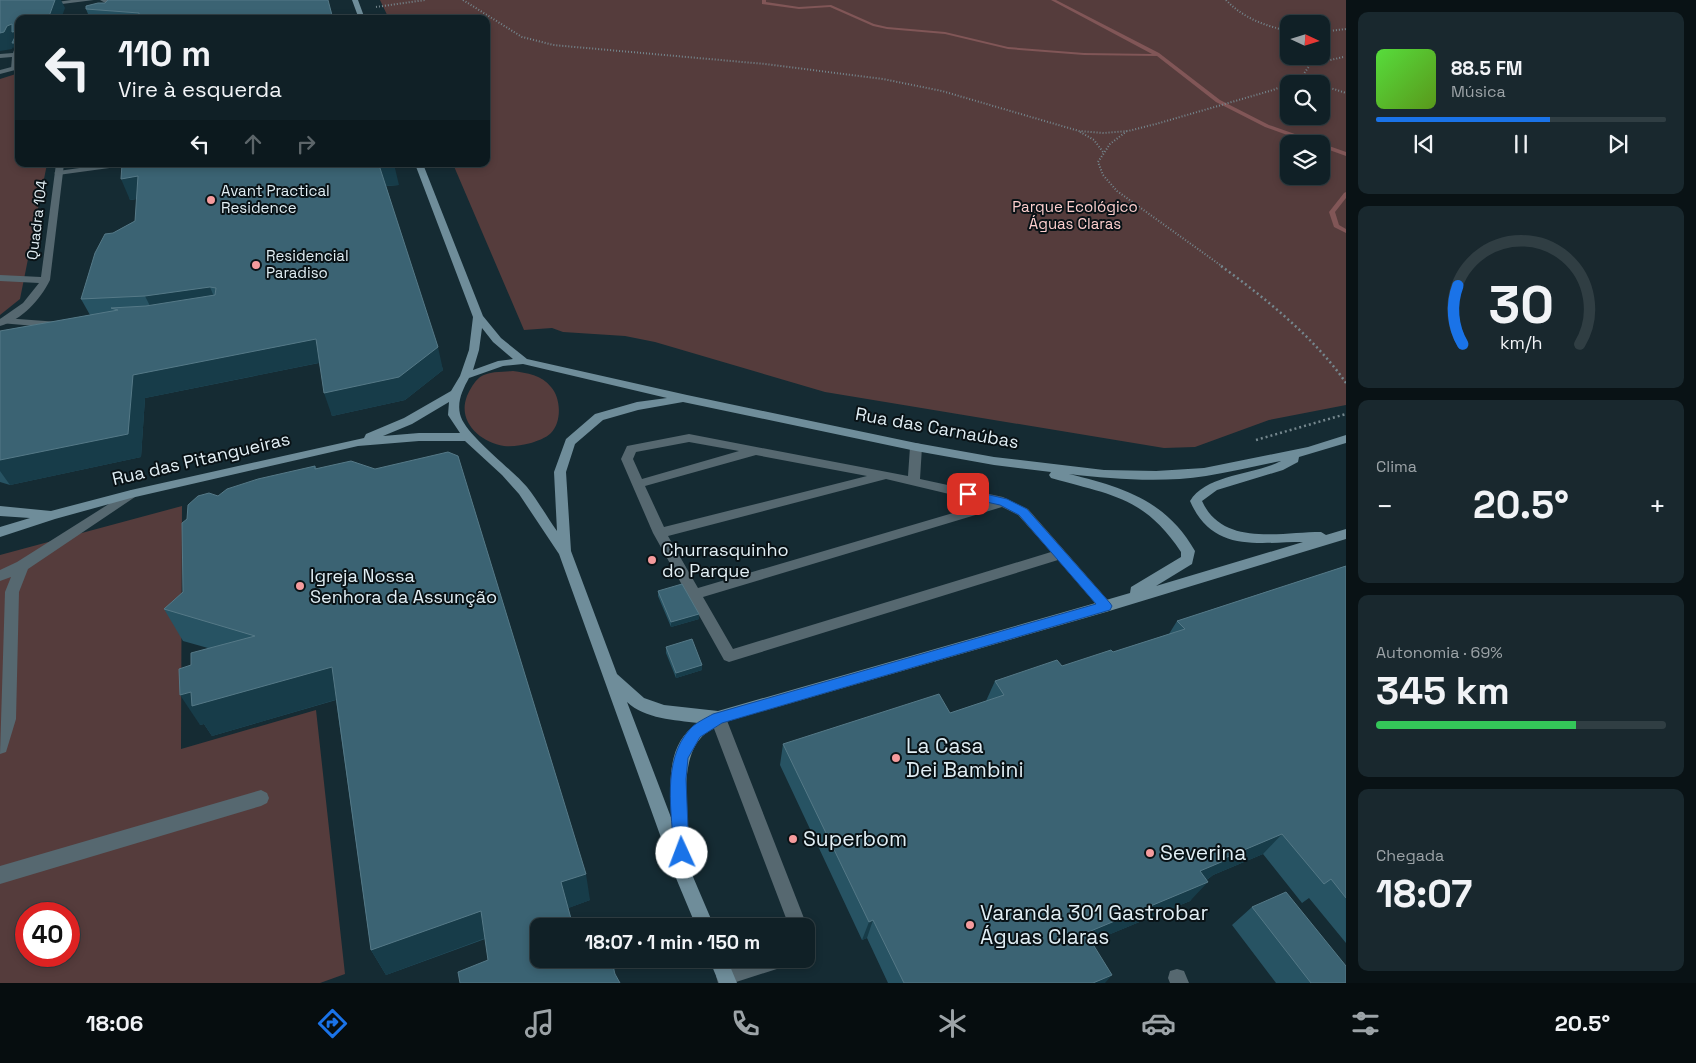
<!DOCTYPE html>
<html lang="pt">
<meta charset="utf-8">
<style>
body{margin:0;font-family:"Space Grotesk",sans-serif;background:#19282e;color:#f1f3f6;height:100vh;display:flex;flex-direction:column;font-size:19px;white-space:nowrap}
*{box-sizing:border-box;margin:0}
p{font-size:16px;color:#9ca3a7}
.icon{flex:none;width:28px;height:28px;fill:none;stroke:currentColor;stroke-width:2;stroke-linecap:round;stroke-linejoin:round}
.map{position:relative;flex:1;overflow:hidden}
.details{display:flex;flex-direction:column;gap:12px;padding:12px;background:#091215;width:350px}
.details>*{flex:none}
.banner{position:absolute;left:15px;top:15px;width:475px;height:152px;border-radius:10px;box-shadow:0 2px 8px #0003,0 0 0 1px #303e43;background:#102026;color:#f1f3f6;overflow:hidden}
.needle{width:32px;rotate:94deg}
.tools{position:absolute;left:1280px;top:15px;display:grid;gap:10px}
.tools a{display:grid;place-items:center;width:50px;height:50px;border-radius:10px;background:#102026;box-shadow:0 2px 8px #0003,0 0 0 1px #303e43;font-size:25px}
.speed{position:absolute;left:15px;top:902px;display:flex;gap:10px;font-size:25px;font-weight:700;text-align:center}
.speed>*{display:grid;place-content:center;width:65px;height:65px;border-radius:50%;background:#102026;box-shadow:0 2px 8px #0003,0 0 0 1px #303e43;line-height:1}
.speed .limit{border:8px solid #d22;background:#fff;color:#111}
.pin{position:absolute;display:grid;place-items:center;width:42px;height:42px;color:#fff;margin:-21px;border-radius:10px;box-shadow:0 2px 8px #0006}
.me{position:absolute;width:55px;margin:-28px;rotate:358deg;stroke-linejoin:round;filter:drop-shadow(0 0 4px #0008)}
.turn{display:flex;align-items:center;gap:18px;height:105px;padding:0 20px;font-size:22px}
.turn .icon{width:65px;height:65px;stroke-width:2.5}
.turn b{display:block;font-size:35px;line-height:42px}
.lanes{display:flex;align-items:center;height:48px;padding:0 20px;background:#0003;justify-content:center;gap:25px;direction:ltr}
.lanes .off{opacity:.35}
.big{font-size:38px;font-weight:700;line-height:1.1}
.details .widget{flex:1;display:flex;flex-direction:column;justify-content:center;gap:8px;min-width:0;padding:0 18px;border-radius:10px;background:#19282e}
.details .dial{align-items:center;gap:0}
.dial svg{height:130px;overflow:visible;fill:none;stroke:#303e43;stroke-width:7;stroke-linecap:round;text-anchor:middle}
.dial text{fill:#f1f3f6;stroke:none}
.song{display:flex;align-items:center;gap:15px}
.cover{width:60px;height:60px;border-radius:8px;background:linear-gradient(135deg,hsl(110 70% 55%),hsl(90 70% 35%))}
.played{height:5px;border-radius:2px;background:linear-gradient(90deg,#1a73e8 60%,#303e43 60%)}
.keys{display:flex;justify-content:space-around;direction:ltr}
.heat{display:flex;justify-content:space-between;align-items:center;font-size:28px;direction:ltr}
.charge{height:8px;border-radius:4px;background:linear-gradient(90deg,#34c759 69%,#303e43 0)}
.trip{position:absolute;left:530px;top:918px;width:285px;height:50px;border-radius:10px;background:#102026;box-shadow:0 2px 8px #0003,0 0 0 1px #303e43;font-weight:700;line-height:50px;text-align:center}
.dock{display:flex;height:80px;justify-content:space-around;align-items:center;background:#060d0f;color:#9ca3a7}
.dock .icon{width:35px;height:35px}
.dock .selected{color:#1a73e8}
.dock b{font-size:22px;color:#f1f3f6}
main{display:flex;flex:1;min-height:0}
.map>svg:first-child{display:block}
</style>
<main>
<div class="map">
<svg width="1346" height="983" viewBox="0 0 1346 983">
<rect width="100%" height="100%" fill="#152b33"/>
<!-- green -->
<path fill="#553c3c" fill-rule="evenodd" d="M380,0H1346V405L1269,420L1195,447L1164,448L825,392L655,342L625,336L563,332L552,328L524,330L453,164H486V19H389ZM1289,24H1321V56H1289ZM1289,84H1321V116H1289ZM1289,144H1321V176H1289Z
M19,73V164H47L20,299L0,315V79Z
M513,371C527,373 542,375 551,387C561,398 562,422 551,433C546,438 537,441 531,443C522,445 513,447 504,446C480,442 457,422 467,396C470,389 474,382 480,377C489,371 503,372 513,371Z
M182,506L181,749L316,710L345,974L320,983H0V555ZM26,914H69V956H26Z"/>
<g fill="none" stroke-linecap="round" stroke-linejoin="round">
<!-- stream -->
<path fill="#815657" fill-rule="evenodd" d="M762,0H766V2L799,7L831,5L874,24L887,27L945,32L1008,47L1084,53L1152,54L1051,0H1056L1159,53L1220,100L1269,125L1346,152V156L1321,147V144H1312L1265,127L1216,102L1157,56L1084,55L1008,49L945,34L887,29L873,26L830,7L799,9L762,4Z
M1346,192V198L1335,212L1339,225L1346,229V233L1334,227L1329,212L1344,193Z"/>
<!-- path-far1 -->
<path stroke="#75878e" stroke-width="2" stroke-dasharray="1 2" stroke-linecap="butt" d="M463,0L522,37L553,45L765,64L883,79L942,91L1079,131L1104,133L1128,131L1156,124L1273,90L1300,79L1310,65L1309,56
M1226,0C1243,18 1265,26 1289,31
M376,7L425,0
M1321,32L1346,29
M1310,65L1343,57
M1300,79L1316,84
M1321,85L1346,93
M1127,131L1110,144L1098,162L1103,175L1117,191L1223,267
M1080,132L1094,140L1103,152"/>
<!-- path -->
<path stroke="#75878e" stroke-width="2.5" stroke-dasharray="2 3" stroke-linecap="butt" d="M1221,266C1264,297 1316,339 1346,383
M1256,440L1346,414"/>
<!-- lane -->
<path fill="#566870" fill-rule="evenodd" d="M71,0H94L46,6L43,4Z
M100,0H108L117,5L112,19H106L111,6Z
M19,42L16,68L11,69L12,57L0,58V54L13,53L16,44Z
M108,164H128L124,166L58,175L54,173L58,171Z
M4,318L59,322L64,325L59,328L0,323V319Z
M689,434L908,476L910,447L916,443L920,444L922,447L920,479L1003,497L1028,509L1113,606L1111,610L1106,612L1101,610L1058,560L729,662L724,660L653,533L621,459L627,446ZM689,442L739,451L642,479L633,459L636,452ZM756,455L867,476L664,527L645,486ZM886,479L987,503L698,588L668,536ZM1002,507L1018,515L1051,552L733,649L703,597Z
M131,490L135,491L137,494L135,497L28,569L19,592L16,719L6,752L0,754L5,592L11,577L0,581V570L17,562Z
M718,711L723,713L726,718L807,926L806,928V926H789L710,718L713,713Z
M261,790L267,793L269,798L267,803L261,806L0,884V866Z
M750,959H789L787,966L780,968L733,983H718L716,976L718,969Z"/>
<!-- street -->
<path fill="#566870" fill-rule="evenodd" d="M19,65V69L0,74V70Z
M56,164H64L50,280C40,300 22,320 0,326V319L23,303L39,283L0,281V275L41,277Z
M1177,969L1184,971L1189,983H1170L1168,978L1170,971Z"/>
<!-- secondary -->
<path fill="#6f8d9a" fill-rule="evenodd" d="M352,0H358L365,19H359Z
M415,164H423L483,316L501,338L527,359L687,395L916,443L994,457L1104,470L1156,471L1204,468L1308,447L1346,435V443L1299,457L1298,462L1283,470L1217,490L1202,501C1223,547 1280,532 1321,532L1326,535L1346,529V539L1106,612L722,723C716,728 705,732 700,739C677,766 689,825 691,859L688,865L714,926H696L673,871L559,554L519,494L502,475L465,441H419L358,446L131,498L55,519L0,537V527L30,518L0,516V506L51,511L131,490L364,438L366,434L404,418L451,391L460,376L469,350L473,317ZM482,328L493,342L513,359L498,361L473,370L479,350ZM523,364L667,398L637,402L595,414L566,439L554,472L557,531C547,517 538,501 527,487C512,469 464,434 460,414C457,401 463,389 469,378L503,366ZM449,402L448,415L460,433H419L383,436L412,424ZM683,402L916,451L994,465L1051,472L1049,475L1051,478C1110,495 1144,496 1181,552V557L1131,587L1130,593L1106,600L718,711L664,705L644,698L617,674L571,551L566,472L575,444L603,420L638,410ZM1281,461C1254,475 1206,474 1190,501C1213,553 1256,542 1303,542L1156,586L1192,564L1195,551C1166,500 1122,487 1069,474C1113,479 1161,483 1206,476C1231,472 1256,466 1281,461ZM627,702C645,719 675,720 698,723C665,744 670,786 672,820Z
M709,959H727L737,983H719Z"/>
</g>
<!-- wall -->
<path fill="#275363" d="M86,9L333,19H90Z
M122,164L399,185L386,186L443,370L405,400L332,416L319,363L145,398L141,457L10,485L0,482V331L90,315L81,299L113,233L135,221L137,199L130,200Z
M315,466L590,900L568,908L539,959H614L615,971L488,960L485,939L386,975L371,950L336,700L212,736L204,724L200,725L191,665L208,648L183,641L164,609L183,592L218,496Z
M1346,566V943L1309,898L1302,903L1263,854L1213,875L1208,879L1206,880L1190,901L1091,942L1105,983H888L867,938L862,940L780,765L783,744L950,713L986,701L995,681L1062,666L1113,652L1169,634L1177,621Z
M658,591L699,614V619L671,627L658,596Z
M666,647L702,665V670L676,678L666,653Z
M1252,907L1346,983H1276L1232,925Z"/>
<!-- shaded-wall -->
<path fill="#173c49" d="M55,0H61L65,8L61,19H48Z
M12,24L19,33V58L13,47L12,49L0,51V33L7,26Z
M394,164L399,185L384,186L379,165Z
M138,176L147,197L130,200L121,179Z
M210,287L219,309L156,318L145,296Z
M316,339L323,362L145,398L141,457L10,485L0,471V460L133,375Z
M438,347L443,370L405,400L332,416L324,393Z
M699,614V619L671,627V622Z
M702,665V670L676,678V673Z
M332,667L345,697L212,736L204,724L200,725L180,695L191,692Z
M1282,834L1263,854L1213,875L1208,879L1183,890L1200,871L1225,858Z
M586,874L590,900L566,909L561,882Z
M1208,882L1190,901L1072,950L1086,933Z
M481,911L491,936L386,975L371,950Z
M873,920L867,938L862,940L869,922Z
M609,959H614L615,971L611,973Z
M1112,975L1105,983H1093Z"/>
<!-- building -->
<path fill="#3b6373" stroke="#557987" d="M0,0H55L48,19H19V43H12L18,31L12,32V24L7,26L4,32L0,33Z
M108,0H328L333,19H139V13L86,9V6L98,3H105Z
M122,164H393L379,165L438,347L399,377L324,393L316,339L133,375L128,434L0,460V331L118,310L111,308L146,306L215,295L216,288L210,287L145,296L81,299L95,253L105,234L113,233L135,221L138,176L121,179Z
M448,452L458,456L586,874L561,882L573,926H539V959H611L615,974L620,983H460L458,972L488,960L481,911L371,950L332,667L192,706L191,692L180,695L179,669L191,665V653L255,636L164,609L183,592L182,523L187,519L188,505L198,496L209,493L218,496L227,489L258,479L315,466V469L351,461L375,469Z
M1346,566V898L1331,879L1324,884L1282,834L1225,858L1226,860L1200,871L1208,882L1086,933L1112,975L1093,983H904L873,920L869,922L783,744L939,694L950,713L1004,695L995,681L1057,660L1062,666L1111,650L1113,652L1185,629L1177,621Z
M682,584L699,614L671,622L658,591Z
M692,639L702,665L676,673L666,647Z
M1286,892L1346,966V983H1311L1252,907Z
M604,918L606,926H582Z"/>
<!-- route -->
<path fill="#1a73e8" stroke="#114b97" d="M968,490L1007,499L1027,509L1110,603L1112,606L1110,610L722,723L700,737L688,758L686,779L689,853L687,858L682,860L676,858L674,853C672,813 661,761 690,729C695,723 706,718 713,714L1096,604L1019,515L1000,505L964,497L962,494Z"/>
<!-- markers -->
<g fill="#f59b9d" stroke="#091216" stroke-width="2">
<circle cx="211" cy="200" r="5"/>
<circle cx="256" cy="265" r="5"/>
<circle cx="652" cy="560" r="5"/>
<circle cx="300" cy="586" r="5"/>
<circle cx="896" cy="758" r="5"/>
<circle cx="793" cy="839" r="5"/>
<circle cx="1150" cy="853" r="5"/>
<circle cx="970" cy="925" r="5"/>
</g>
<g text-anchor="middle" stroke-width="4" stroke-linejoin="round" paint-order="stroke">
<!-- far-poi labels -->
<g font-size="15" fill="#e1eef4" stroke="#091216" text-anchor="start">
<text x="221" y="196">Avant Practical<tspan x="221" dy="17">Residence</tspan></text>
<text x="266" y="261">Residencial<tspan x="266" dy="17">Paradiso</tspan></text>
</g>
<!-- far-park labels -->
<g font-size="15" fill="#fdcfce" stroke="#091216">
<text x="1075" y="212">Parque Ecológico<tspan x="1075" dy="17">Águas Claras</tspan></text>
</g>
<!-- far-street labels -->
<g font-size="15" fill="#e1eef4" stroke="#091216">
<text transform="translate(37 220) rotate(-83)" y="5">Quadra 104</text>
</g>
<!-- street labels -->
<g font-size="18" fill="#e1eef4" stroke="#091216">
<text transform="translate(937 428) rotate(10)" y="6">Rua das Carnaúbas</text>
<text transform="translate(201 459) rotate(-13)" y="6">Rua das Pitangueiras</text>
</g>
<!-- poi labels -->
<g font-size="18" fill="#e1eef4" stroke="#091216" text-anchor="start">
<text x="662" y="556">Churrasquinho<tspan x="662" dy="21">do Parque</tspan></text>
<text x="310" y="582">Igreja Nossa<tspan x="310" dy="21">Senhora da Assunção</tspan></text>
</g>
<!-- near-poi labels -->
<g font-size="21" fill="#e1eef4" stroke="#091216" text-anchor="start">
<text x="906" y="753">La Casa<tspan x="906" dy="24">Dei Bambini</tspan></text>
<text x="803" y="846">Superbom</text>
<text x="1160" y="860">Severina</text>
<text x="980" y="920">Varanda 301 Gastrobar<tspan x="980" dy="24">Águas Claras</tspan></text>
</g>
</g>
</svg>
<div class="tools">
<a><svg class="needle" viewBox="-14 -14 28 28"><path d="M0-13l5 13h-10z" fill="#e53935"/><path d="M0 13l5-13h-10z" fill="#9ca3a7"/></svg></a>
<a><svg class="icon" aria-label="search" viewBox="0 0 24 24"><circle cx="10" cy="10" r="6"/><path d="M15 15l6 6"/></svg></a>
<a><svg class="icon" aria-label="layers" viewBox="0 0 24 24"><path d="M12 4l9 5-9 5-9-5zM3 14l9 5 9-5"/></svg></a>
</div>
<div class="speed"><div class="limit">40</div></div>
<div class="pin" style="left:968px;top:494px;background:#d93025"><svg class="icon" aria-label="arrive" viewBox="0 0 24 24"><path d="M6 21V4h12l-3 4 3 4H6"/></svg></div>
<svg class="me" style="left:682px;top:853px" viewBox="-20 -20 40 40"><circle r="19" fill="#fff"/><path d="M0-13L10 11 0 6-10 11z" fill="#1a73e8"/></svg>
<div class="trip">18:07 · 1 min · 150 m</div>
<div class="banner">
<div class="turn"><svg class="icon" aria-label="left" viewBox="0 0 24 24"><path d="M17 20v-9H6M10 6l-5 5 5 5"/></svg><div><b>110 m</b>Vire à esquerda</div></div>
<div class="lanes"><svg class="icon" aria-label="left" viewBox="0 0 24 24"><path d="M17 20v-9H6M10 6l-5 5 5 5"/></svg><svg class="icon off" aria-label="ahead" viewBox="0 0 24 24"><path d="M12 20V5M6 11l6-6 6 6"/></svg><svg class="icon off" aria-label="right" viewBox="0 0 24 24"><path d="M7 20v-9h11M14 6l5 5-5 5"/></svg></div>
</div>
</div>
<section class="details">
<div class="widget">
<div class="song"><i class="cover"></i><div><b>88.5 FM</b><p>Música</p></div></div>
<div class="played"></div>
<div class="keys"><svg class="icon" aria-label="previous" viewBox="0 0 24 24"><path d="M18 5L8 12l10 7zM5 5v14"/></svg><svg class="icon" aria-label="pause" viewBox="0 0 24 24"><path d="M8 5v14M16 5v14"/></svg><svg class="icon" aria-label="next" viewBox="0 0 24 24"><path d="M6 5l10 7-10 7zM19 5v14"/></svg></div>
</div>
<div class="widget dial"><svg viewBox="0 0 100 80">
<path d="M14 69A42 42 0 1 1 86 69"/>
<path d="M14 69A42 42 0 0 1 11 33" stroke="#1a73e8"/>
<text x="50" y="56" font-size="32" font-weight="700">30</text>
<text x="50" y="72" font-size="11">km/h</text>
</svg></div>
<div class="widget"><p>Clima</p>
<div class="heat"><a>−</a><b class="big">20.5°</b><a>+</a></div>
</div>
<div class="widget"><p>Autonomia · 69%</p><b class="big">345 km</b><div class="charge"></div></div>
<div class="widget"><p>Chegada</p><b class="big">18:07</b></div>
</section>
</main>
<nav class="dock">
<b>18:06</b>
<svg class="icon selected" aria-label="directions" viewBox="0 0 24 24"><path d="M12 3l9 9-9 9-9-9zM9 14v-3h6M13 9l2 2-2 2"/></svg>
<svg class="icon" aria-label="music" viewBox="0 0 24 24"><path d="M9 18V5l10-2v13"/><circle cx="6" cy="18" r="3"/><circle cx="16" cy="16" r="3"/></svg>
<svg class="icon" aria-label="phone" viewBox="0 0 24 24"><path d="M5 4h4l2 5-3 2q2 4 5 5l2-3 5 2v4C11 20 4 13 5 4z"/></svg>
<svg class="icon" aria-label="climate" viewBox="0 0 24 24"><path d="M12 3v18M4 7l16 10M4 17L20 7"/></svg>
<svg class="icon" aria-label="car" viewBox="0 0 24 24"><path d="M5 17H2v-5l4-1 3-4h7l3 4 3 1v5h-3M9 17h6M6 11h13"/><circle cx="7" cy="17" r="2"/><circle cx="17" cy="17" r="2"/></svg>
<svg class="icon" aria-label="filters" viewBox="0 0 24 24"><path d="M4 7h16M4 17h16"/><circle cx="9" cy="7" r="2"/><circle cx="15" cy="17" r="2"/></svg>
<b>20.5°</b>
</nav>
